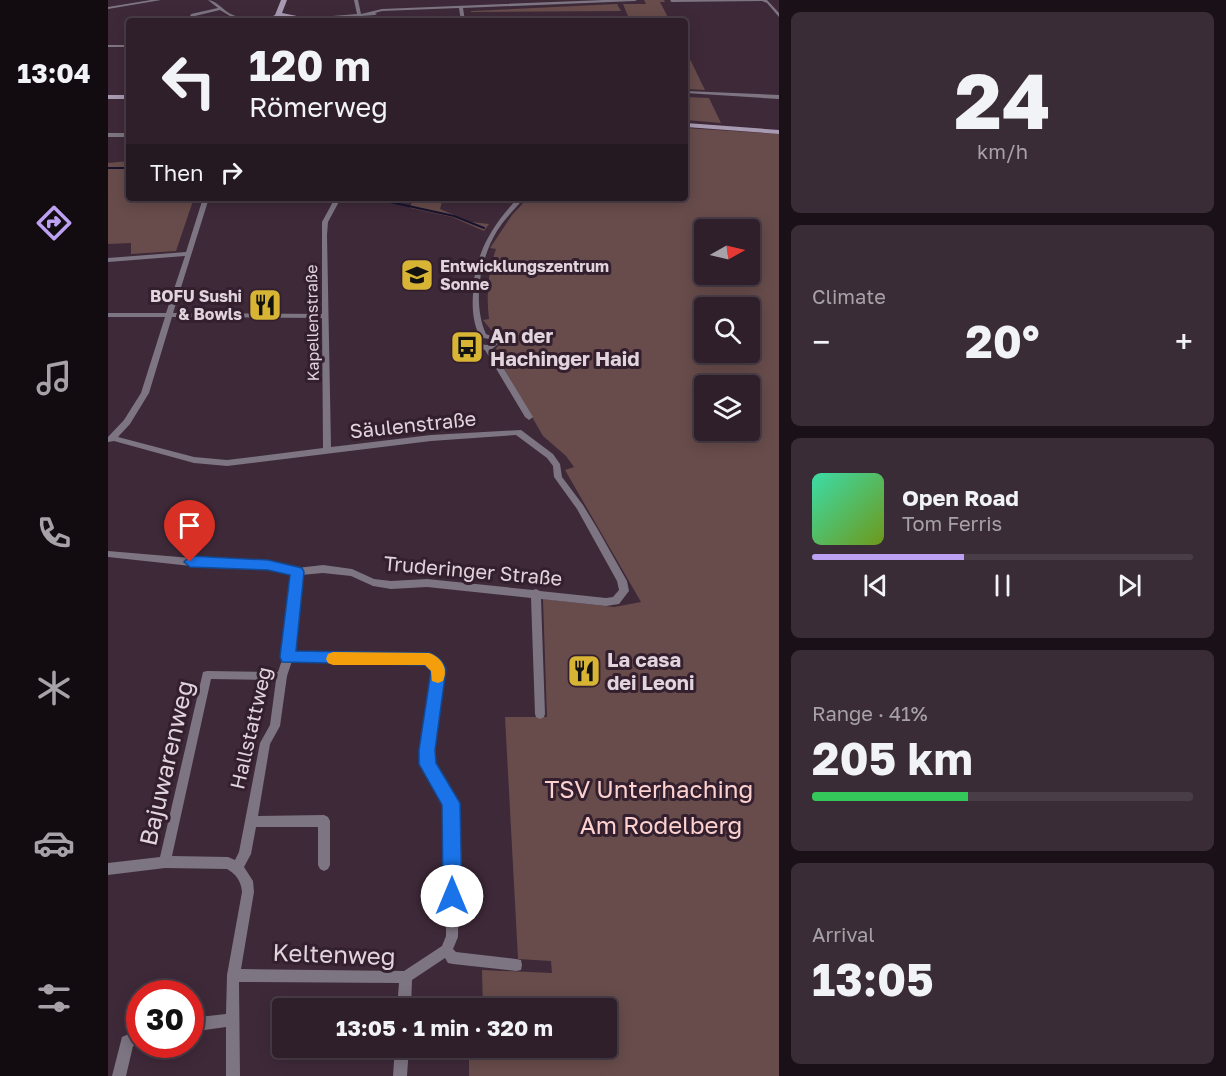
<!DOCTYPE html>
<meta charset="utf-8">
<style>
body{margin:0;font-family:"Golos Text",sans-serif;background:#3a2c36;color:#f1f3f6;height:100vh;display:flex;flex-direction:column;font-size:22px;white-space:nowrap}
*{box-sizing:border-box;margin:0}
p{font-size:20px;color:#a7a2a8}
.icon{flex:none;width:33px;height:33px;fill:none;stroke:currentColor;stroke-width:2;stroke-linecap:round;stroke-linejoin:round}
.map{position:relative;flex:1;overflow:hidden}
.side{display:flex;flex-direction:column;gap:12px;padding:12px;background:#191117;width:447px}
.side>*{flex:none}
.hud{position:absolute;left:18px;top:18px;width:562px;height:183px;border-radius:6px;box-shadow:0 3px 15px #0003,0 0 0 2px #493d47;background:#2e1f2a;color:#f1f3f6;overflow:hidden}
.needle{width:39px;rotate:82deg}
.controls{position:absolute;left:586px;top:219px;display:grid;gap:12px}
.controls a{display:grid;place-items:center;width:66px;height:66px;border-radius:6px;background:#2e1f2a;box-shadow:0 3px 15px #0003,0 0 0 2px #493d47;font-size:30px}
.speed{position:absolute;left:18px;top:980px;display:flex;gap:12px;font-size:30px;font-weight:700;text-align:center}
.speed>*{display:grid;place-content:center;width:78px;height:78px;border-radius:50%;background:#2e1f2a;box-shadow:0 3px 15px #0003,0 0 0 2px #493d47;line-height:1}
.speed .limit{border:9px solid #d22;background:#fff;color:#111}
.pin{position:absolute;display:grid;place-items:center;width:51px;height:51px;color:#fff;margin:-62px -26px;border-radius:50% 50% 50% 0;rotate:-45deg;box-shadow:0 0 6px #0007}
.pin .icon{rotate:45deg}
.me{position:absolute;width:66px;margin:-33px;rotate:0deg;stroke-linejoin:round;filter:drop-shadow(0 0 4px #0008)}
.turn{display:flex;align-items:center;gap:21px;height:126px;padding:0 24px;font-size:27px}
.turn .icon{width:78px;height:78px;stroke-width:2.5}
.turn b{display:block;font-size:42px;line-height:51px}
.then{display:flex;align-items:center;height:57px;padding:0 24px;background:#0003;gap:12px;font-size:22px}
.big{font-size:45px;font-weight:700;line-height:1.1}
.side .tile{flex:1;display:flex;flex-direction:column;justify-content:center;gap:9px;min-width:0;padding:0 21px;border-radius:9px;background:#3a2c36}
.side .dial{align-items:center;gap:0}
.dial b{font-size:78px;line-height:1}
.song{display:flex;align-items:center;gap:18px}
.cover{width:72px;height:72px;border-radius:9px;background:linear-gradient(135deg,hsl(160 70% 55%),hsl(80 70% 35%))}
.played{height:6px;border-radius:3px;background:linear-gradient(90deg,#bca0f2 40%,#493d47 40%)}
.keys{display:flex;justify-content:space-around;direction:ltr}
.heat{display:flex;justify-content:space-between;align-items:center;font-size:33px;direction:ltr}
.charge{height:9px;border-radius:4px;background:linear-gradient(90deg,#34c759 41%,#493d47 0)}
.trip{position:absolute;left:164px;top:998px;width:345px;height:60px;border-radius:6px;background:#2e1f2a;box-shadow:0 3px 15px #0003,0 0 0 2px #493d47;font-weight:700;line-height:60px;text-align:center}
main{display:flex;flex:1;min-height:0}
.tabs{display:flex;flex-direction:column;width:108px;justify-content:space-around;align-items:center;background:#120c11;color:#a7a2a8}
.tabs .icon{width:42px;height:42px}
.tabs .active{color:#bca0f2}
.tabs b{font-size:27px;color:#f1f3f6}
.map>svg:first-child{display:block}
</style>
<main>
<nav class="tabs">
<b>13:04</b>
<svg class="icon active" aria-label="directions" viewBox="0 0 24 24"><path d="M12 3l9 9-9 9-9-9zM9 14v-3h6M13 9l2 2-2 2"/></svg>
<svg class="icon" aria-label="music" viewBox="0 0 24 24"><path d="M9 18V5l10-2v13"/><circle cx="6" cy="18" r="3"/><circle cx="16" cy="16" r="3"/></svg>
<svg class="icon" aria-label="phone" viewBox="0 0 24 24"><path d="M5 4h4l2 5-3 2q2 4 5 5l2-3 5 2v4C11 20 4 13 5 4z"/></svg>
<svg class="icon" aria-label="climate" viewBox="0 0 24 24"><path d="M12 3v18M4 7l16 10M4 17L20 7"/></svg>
<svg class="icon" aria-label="car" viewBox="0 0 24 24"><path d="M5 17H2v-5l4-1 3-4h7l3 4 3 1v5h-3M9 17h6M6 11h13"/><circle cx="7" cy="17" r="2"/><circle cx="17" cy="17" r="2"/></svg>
<svg class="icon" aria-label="filters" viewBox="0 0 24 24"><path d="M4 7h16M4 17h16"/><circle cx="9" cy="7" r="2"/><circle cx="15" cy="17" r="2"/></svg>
</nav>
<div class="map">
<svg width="671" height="1076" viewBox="0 0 671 1076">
<rect width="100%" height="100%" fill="#3e2938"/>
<!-- green -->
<path fill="#674c4b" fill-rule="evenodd" d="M536,0H556L557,2H552L562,21H522L515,4H538Z
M509,4L513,11L363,12V11Z
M578,51L597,90L578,89Z
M578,97L601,98L613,123L578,120Z
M578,128L671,134V1076H361V1053L364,1047H498V1008H375L374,970L444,973L443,961L410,959L397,717H439L435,599L506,607L533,602L457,470L466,467L458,456L435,436L386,351L390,346L391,340L375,320L381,319C378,295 380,272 388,249L382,248L404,215L420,198H578ZM597,230H642V274H597ZM597,308H642V352H597ZM597,386H642V430H597Z
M21,161V198H86L68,251L23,254V243L0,244V163Z
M305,198H335L332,209L363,222L381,224L376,231L344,217L302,208Z"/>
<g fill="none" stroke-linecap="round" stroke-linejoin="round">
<!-- stream -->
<path stroke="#18132e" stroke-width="2" d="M0,168H21
M264,198L346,216L376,228"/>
<!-- minor -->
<path fill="#7d7582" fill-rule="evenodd" d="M43,0H53L0,9V7Z
M100,0C110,1 116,12 125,15C137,20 153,17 165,21L127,19L112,10L87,16L84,21H80L83,14L110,8Z
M246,0H250L253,14L274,9L495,0H529L527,1L355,8L357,21H353L351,8L274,11L267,13L269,14L267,15L212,19L185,17L187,16L212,17L249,14Z
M563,0H659L671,13V17L659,3L654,1L564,2L562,1Z
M0,45H21V47H0Z
M578,91L671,95V99L578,93Z
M0,133H21V137H0Z
M95,198H101L65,313L214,314V222L227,198H233L220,222L219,235L223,447L323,435L413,430L445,454L452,464L454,477L475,505L489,528L519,581L521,591L511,604L498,606L433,599L437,714L436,717L432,719L428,717L427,714L423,598L319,587L283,589L265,586L243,576L215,573L193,575L185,653L321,655C327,657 333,663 336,669L324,750L325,763L347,799L351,813L350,937L345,949L348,952L408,959L413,960L414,965L413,970L408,971L345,964L340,963L337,958L304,980L303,1008H289L291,983L131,982L132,1076H118V1027L82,1032V1018L118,1014L119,975L134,892C133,881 128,874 119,869L57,868L0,875V863L52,857L95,672L99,671L170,672L175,657L184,574L160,569L83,566L0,557V551L83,558L160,561L189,568L215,565L244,569L266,579L283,581L319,579L425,590L428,589L432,591L498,598L505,597L511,590L509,581L469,509L446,477L445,466L439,458L408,435L323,441L119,466L86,463L6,441L0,442V437L16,420L33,393L57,317H0V313H58L77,256L0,262V258L78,252ZM64,317L214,318L215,448L119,460L86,457L10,437L22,424L41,393ZM184,661L319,663L326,670L314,750V764L338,804L339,813L338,936L334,946L296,971L133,969L146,892L145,881L136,867L143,854L148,827H210V865L212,869L216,871L220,869L222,865V821L220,817L216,815L150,816L162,744L172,726L179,676ZM103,679L168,680L162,725L152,743L131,852L127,860L120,857L64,856Z
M410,198H416C407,209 397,218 389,231C372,259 364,303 378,334L388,338L390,344L384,349L425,417L421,420L417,417L377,350L366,347L364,340L371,335C365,322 364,308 365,294C366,255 384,225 410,198ZM376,338L381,339L382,343L379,345L372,344V341Z
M32,1029V1043L25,1046L18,1076H4L14,1037Z
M287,1047H301L299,1076H285Z"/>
<!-- secondary -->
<path fill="#a89ab1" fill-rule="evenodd" d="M173,0H179L174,13L189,16V21H183L184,18C174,14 168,21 160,21L161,18L167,15Z
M0,95H21V99H0Z
M578,123L671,130V134L578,127Z"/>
</g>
<!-- route -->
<path fill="#1a73e8" stroke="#114b97" stroke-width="1.5" d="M82,556L160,560L194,568L196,572L188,651L321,653C329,655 335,662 338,669L327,750L328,763L352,803L354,896L351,903L344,905L338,903L335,896L334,805L311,764V750L323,671L317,665L174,662L172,657L182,575L160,570L82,567L76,562Z"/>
<!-- slow -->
<path fill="#f59e0b" d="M225,652L321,653C333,657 341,668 335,681L330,683L324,681L323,671L317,665H225L220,663L218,659L220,654Z"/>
<!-- icons -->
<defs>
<g id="school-square" transform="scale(1.725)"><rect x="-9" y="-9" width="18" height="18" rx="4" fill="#d7b434" stroke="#331f2e"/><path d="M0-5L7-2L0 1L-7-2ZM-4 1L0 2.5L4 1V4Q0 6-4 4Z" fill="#111"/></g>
<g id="restaurant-square" transform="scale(1.725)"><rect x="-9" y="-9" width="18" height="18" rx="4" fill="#d7b434" stroke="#331f2e"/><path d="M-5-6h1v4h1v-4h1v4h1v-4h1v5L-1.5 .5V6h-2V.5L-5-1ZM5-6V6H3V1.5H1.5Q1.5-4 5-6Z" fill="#111"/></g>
<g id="bus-square" transform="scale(1.725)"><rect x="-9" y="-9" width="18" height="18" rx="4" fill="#d7b434" stroke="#331f2e"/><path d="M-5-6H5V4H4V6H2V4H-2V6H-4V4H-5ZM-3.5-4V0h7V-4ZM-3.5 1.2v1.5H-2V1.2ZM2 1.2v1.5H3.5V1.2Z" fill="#111"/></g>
</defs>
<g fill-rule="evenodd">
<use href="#school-square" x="309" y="275"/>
<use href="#restaurant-square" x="157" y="305"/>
<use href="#bus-square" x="359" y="347"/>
<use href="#restaurant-square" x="476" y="671"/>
</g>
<g text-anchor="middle" stroke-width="6" stroke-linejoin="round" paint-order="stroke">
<!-- far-poi labels -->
<g font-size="16" font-weight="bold" fill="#e1d4dd" stroke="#331f2e" text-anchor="start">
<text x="332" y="272">Entwicklungszentrum<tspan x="332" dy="18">Sonne</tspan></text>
<text x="134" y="302" text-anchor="end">BOFU Sushi<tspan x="134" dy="18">&amp; Bowls</tspan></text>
</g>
<!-- far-street labels -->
<g font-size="16" fill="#e1d4dd" stroke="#331f2e">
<text transform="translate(204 323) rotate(-91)" y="6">Kapellenstraße</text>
</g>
<!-- poi labels -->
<g font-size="20" font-weight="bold" fill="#e1d4dd" stroke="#331f2e" text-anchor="start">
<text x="382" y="343">An der<tspan x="382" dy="23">Hachinger Haid</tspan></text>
<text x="499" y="667">La casa<tspan x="499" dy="23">dei Leoni</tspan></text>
</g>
<!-- street labels -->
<g font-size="20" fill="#e1d4dd" stroke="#331f2e">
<text transform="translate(305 425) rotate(-6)" y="7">Säulenstraße</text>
<text transform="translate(365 571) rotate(5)" y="7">Truderinger Straße</text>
<text transform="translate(143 728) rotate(-77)" y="7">Hallstattweg</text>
</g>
<!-- near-street labels -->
<g font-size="24" fill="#e1d4dd" stroke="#331f2e">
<text transform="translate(59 763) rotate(-77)" y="8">Bajuwarenweg</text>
<text transform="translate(226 955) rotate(2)" y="8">Keltenweg</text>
</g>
<!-- near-park labels -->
<g font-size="24" fill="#fdd2ce" stroke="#331f2e">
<text x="541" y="798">TSV Unterhaching</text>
<text x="553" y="834">Am Rodelberg</text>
</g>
</g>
</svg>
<div class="controls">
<a><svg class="needle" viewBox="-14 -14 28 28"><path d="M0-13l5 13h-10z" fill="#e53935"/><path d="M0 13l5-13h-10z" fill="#a7a2a8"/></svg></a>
<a><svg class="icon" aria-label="search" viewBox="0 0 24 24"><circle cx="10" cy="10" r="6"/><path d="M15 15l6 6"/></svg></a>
<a><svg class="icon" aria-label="layers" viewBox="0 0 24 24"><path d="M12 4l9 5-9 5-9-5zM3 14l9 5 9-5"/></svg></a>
</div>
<div class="speed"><div class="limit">30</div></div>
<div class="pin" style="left:82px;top:562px;background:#d93025"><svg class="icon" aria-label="arrive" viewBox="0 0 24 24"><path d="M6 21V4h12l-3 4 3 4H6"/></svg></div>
<svg class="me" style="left:344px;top:896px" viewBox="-20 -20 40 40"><circle r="19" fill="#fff"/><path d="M0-13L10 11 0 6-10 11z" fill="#1a73e8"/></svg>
<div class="trip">13:05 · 1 min · 320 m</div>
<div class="hud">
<div class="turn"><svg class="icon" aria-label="left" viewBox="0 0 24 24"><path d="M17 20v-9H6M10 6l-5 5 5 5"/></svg><div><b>120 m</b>Römerweg</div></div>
<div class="then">Then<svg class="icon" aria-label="right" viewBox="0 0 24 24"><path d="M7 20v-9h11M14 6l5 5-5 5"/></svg></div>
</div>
</div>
<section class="side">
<div class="tile dial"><b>24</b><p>km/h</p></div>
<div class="tile"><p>Climate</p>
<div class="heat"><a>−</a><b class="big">20°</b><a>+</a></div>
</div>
<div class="tile">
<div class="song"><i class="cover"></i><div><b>Open Road</b><p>Tom Ferris</p></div></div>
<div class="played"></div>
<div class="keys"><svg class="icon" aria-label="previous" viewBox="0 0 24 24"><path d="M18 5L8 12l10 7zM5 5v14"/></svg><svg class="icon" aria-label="pause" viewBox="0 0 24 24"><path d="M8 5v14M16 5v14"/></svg><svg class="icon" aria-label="next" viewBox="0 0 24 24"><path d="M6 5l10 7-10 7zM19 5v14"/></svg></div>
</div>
<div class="tile"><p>Range · 41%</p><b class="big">205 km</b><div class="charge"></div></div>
<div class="tile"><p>Arrival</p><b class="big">13:05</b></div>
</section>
</main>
